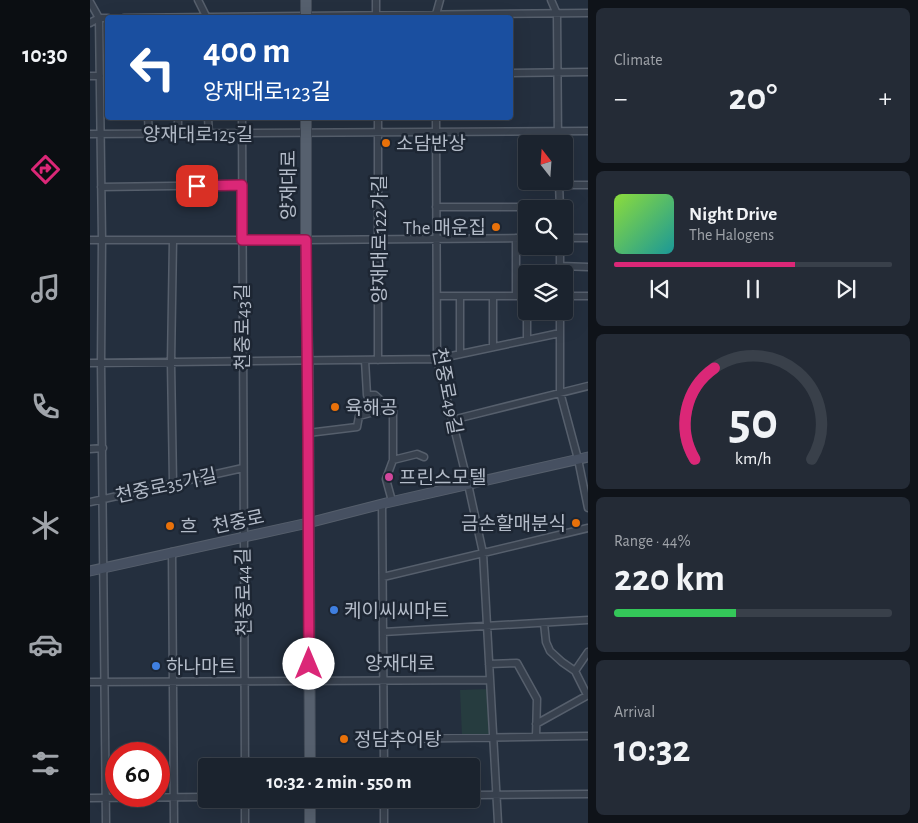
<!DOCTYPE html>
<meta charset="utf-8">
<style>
body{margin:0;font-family:"Alegreya Sans","Noto Sans KR",sans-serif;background:#242b36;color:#f1f3f6;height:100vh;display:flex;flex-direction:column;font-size:19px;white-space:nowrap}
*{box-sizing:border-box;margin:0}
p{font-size:16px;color:#a0a4aa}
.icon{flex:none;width:28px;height:28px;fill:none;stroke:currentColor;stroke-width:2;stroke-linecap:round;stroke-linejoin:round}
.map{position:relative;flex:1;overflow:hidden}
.panel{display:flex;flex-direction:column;gap:8px;padding:8px;background:#0f1319;width:330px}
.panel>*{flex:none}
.top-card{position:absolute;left:15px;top:15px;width:408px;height:105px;border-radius:5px;box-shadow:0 5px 20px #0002,0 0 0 1px #39404a;background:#1a4fa0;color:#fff;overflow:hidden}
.needle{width:32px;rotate:343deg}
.controls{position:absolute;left:428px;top:135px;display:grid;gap:10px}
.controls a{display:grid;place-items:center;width:55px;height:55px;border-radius:5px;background:#1b232e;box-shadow:0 5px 20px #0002,0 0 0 1px #39404a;font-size:25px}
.speed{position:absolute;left:15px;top:742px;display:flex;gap:10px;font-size:25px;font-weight:700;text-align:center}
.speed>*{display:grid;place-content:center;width:65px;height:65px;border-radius:50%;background:#1b232e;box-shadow:0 5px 20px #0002,0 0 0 1px #39404a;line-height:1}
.speed .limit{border:8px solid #d22;background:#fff;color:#111}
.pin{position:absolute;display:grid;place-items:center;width:42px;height:42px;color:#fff;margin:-21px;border-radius:10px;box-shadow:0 2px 8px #0006}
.me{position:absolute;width:55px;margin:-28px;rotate:0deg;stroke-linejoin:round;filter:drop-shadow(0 0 4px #0008)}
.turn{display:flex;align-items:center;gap:18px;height:105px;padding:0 15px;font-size:22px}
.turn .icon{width:65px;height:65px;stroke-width:2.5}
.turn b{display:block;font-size:35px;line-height:42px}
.big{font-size:38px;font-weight:600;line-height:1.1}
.panel .card{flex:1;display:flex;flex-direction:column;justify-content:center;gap:8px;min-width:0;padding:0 18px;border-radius:8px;background:#242b36}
.panel .dial{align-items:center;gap:0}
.dial svg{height:130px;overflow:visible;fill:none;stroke:#39404a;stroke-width:7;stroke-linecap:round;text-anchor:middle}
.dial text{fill:#f1f3f6;stroke:none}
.song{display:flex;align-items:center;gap:15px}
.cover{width:60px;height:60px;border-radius:8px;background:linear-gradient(135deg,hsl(90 70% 55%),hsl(180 70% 35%))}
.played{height:5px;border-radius:2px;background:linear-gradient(90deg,#db2777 65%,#39404a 65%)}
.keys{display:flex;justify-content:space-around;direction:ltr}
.heat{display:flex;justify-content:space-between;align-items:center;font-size:28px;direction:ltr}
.charge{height:8px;border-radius:4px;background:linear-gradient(90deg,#34c759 44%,#39404a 0)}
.trip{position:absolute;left:108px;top:758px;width:282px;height:50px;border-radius:5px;background:#1b232e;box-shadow:0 5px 20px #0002,0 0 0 1px #39404a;font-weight:600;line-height:50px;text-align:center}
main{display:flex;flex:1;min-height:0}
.menu{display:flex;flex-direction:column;width:90px;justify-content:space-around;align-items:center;background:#0b0e12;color:#a0a4aa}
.menu .icon{width:35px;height:35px}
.menu .on{color:#db2777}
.menu b{font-size:22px;color:#f1f3f6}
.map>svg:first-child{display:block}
</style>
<main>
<nav class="menu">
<b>10:30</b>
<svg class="icon on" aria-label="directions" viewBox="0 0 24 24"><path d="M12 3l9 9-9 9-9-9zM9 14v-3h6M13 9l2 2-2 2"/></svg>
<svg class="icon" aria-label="music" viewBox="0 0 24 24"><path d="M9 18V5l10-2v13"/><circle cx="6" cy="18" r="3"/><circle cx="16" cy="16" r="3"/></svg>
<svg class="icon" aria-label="phone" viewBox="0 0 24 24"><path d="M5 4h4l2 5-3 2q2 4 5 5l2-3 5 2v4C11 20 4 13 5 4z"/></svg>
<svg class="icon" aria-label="climate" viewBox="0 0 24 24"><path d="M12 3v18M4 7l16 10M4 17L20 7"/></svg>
<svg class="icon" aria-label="car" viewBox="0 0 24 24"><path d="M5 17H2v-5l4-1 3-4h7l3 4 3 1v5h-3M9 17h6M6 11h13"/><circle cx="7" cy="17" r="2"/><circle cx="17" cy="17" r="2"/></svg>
<svg class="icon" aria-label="filters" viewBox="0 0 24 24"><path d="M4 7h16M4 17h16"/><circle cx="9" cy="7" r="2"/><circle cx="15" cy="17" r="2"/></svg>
</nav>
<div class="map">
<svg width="498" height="823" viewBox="0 0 498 823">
<rect width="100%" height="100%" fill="#242f3e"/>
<!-- green -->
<path fill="#263c3f" d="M398,689L401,735L372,736L370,690Z"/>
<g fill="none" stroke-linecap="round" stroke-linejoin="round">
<!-- minor casing -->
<g stroke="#565f6c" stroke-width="9">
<path id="minor" d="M108,0L117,18
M286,0V18
M461,0L467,14L468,144
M0,2L9,18L12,240L11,363L16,823
M34,18L498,13
M345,18L350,0
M0,23L9,18H18
M420,73L498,72
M0,76H10
M58,118L59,134
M118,118L119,134
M152,118L155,766
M346,118L347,359L378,484L393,553L408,823
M0,134L498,131
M88,134V118
M469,183L470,209
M469,185H498
M11,187L152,185
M346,207H470
M474,238H498
M0,240H216L436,238
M83,240L81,363L83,483
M470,266L498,267
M470,274V246
M347,296H436
M426,296V238
M474,296H498
M437,311V340
M470,311V392L488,459L498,508
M403,347V296
M370,354V296
M275,360L277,395H285L303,411V460L296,479L302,501
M288,360V118
M0,363L347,359L470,333
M362,420L498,386
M218,433L267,427L269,416L299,408
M0,449L13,448
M303,460L327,454L334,457
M0,502L153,468
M292,504L294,766
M82,552L84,823
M293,577L498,528
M454,623L456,642L460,651L472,662L485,671L497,695
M293,632L498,620
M399,664L427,663L447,699L446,737
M485,671L498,652
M0,682L400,680
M446,724L498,695
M294,739L498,736
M381,795L498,794
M0,798L116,797
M155,799V823
M294,799V823"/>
</g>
<!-- secondary casing -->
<g stroke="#565f6c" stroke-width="11">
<path id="secondary" d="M0,571L218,523L296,503L498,457"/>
</g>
<!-- primary casing -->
<g stroke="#414a57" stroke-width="12">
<path id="primary" d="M216,18V0
M216,118V297L218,366L220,766
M220,799V823"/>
</g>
<!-- minor -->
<use href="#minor" stroke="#38414e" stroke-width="6"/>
<!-- secondary -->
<use href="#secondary" stroke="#465061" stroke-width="9"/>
<!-- primary -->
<use href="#primary" stroke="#56606e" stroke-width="10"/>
</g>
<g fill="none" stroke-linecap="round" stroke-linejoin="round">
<!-- route casing -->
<g stroke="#8e194d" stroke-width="12">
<path id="route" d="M107,186L152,185V240H216L218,438L219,664"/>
</g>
<!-- route -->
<use href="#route" stroke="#db2777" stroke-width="9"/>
</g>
<!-- markers -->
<g fill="#e8710a" stroke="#1d2633" stroke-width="2">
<circle cx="296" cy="143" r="5"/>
<circle cx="406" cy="227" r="5"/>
<circle cx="245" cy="407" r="5"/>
<circle cx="486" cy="523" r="5"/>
<circle cx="80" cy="526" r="5"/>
<circle cx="254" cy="739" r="5"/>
</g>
<circle fill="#d1479c" stroke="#1d2633" stroke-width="2" cx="299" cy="477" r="5"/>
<g fill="#3f7fe0" stroke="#1d2633" stroke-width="2">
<circle cx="244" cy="610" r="5"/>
<circle cx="66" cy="666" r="5"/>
</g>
<g text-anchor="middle" stroke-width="5" stroke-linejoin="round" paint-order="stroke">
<!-- street labels -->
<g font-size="19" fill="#b4bcc9" stroke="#1d2633">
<text x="108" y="141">양재대로125길</text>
<text transform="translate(198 185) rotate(-90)" y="7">양재대로</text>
<text transform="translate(289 239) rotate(-90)" y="7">양재대로122가길</text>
<text transform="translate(152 327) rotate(-90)" y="7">천중로43길</text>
<text transform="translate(358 391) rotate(79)" y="7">천중로49길</text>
<text transform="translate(76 485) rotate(-12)" y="7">천중로35가길</text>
<text transform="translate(148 521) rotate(-12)" y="7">천중로</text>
<text transform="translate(153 592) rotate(-91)" y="7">천중로44길</text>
<text x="310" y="670">양재대로</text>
</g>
<!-- poi labels -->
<g font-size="19" fill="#b4bcc9" stroke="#1d2633" text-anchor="start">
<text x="306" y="150">소담반상</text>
<text x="396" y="234" text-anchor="end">The 매운집</text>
<text x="255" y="414">육해공</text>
<text x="309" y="484">프린스모텔</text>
<text x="476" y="530" text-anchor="end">금손할매분식</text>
<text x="90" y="533">흐</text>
<text x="254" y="617">케이씨씨마트</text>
<text x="76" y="673">하나마트</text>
<text x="264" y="746">정담추어탕</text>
</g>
</g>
</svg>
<div class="controls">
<a><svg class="needle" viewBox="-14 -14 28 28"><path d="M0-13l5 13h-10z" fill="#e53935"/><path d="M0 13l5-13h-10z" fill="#a0a4aa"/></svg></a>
<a><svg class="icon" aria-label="search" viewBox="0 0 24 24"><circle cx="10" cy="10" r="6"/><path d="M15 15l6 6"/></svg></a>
<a><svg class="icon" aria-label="layers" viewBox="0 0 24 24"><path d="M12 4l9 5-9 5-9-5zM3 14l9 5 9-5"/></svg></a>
</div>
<div class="speed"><div class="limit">60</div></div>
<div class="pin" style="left:107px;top:186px;background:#d93025"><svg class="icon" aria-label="arrive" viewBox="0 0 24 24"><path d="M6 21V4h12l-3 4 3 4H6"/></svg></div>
<svg class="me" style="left:219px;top:664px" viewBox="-20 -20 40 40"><circle r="19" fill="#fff"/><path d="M0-13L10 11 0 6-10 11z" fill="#db2777"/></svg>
<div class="trip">10:32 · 2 min · 550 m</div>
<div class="top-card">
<div class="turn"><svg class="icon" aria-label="left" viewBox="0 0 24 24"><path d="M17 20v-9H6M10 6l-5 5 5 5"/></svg><div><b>400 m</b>양재대로123길</div></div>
</div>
</div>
<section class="panel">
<div class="card"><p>Climate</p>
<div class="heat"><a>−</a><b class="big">20°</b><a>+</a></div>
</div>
<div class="card">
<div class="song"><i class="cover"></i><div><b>Night Drive</b><p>The Halogens</p></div></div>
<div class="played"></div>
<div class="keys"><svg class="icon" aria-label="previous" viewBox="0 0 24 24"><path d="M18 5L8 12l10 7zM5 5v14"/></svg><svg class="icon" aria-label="pause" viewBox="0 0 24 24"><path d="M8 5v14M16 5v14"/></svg><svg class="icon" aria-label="next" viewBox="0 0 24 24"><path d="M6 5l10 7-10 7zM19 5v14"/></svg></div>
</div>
<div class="card dial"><svg viewBox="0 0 100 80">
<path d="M14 69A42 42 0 1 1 86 69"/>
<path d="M14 69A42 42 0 0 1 26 13" stroke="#db2777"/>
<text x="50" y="56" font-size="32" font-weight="700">50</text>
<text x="50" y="72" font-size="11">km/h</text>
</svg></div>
<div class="card"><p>Range · 44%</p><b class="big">220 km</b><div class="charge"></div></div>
<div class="card"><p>Arrival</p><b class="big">10:32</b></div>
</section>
</main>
